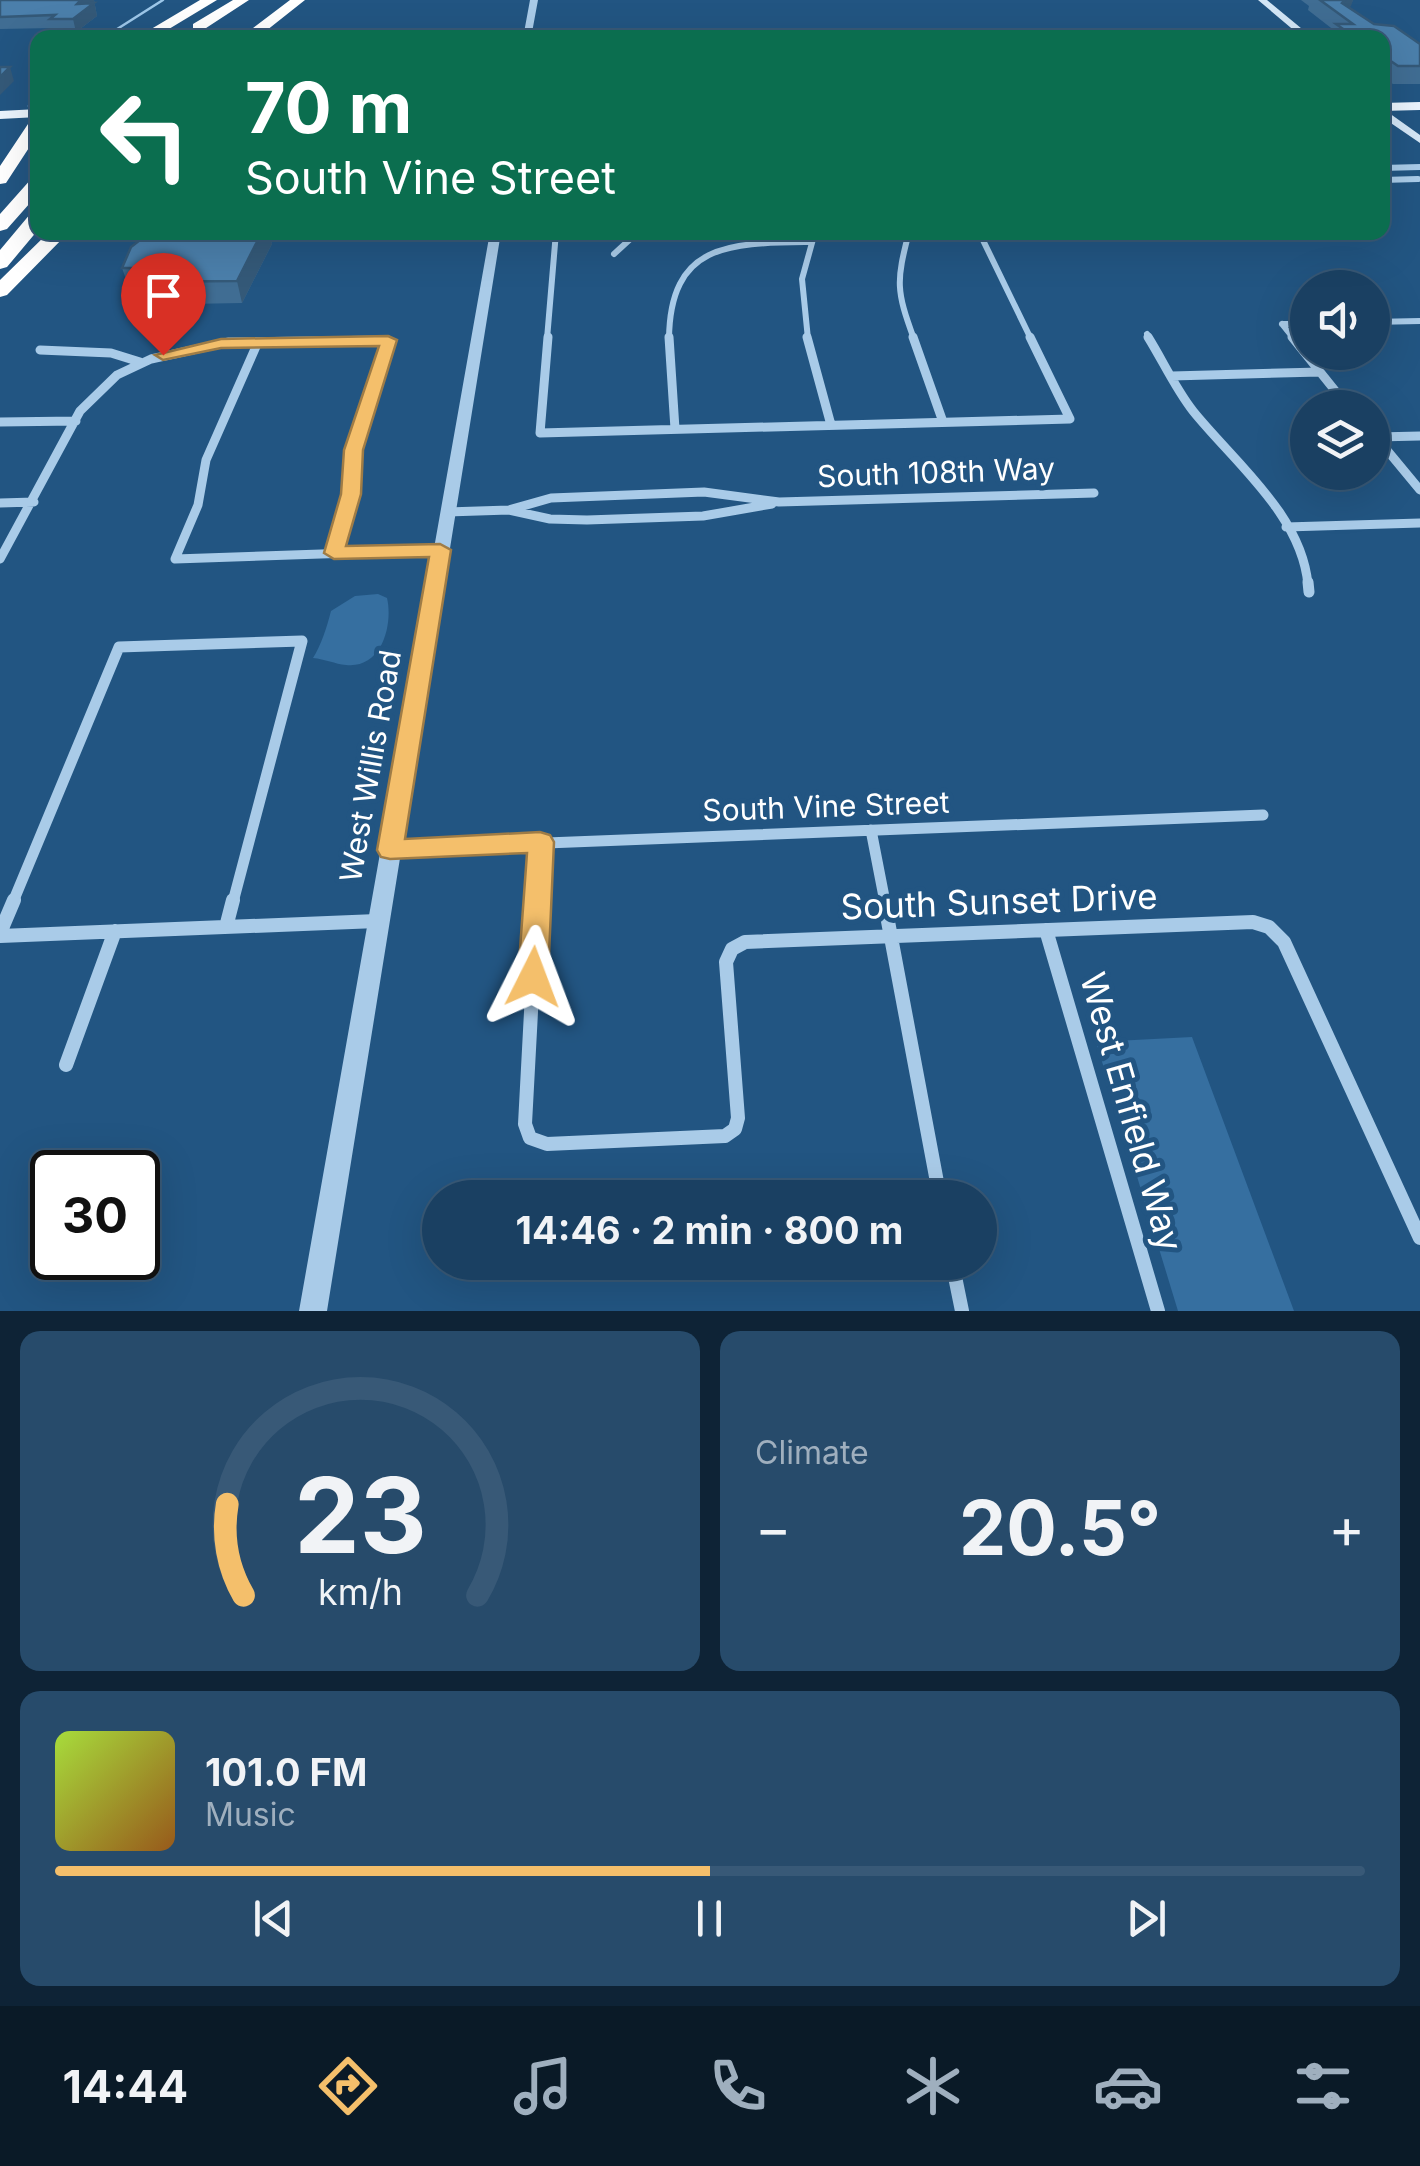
<!DOCTYPE html>
<meta charset="utf-8">
<style>
body{margin:0;font-family:Inter,sans-serif;background:#274b6b;color:#f1f3f6;height:100vh;display:flex;flex-direction:column;font-size:38px;white-space:nowrap}
*{box-sizing:border-box;margin:0}
p{font-size:32px;color:#9fafbe}
.icon{flex:none;width:55px;height:55px;fill:none;stroke:currentColor;stroke-width:2;stroke-linecap:round;stroke-linejoin:round}
.map{position:relative;height:1311px;overflow:hidden}
.panel{display:flex;flex-direction:column;gap:20px;padding:20px;background:#0e2336;flex:1}
.panel>*{flex:none}
.guide{position:absolute;left:30px;top:30px;width:1360px;height:210px;border-radius:20px;box-shadow:0 10px 40px #0002,0 0 0 2px #385977;background:#0b6e4f;color:#fff;overflow:hidden}
.controls{position:absolute;left:1290px;top:270px;display:grid;gap:20px}
.controls a{display:grid;place-items:center;width:100px;height:100px;border-radius:50%;background:#1a4062;box-shadow:0 10px 40px #0002,0 0 0 2px #385977;font-size:50px}
.speed{position:absolute;left:30px;top:1150px;display:flex;gap:20px;font-size:50px;font-weight:700;text-align:center}
.speed>*{display:grid;place-content:center;width:130px;height:130px;border-radius:50%;background:#1a4062;box-shadow:0 10px 40px #0002,0 0 0 2px #385977;line-height:1}
.speed .limit{border:5px solid #111;border-radius:15px;background:#fff;color:#111}
.pin{position:absolute;display:grid;place-items:center;width:85px;height:85px;color:#fff;margin:-102px -42px;border-radius:50% 50% 50% 0;rotate:-45deg;box-shadow:0 0 10px #0007}
.pin .icon{rotate:45deg}
.me{position:absolute;width:110px;margin:-55px;rotate:3deg;stroke-linejoin:round;filter:drop-shadow(0 0 8px #0008)}
.turn{display:flex;align-items:center;gap:35px;height:210px;padding:0 50px;font-size:45px}
.turn .icon{width:130px;height:130px;stroke-width:2.5}
.turn b{display:block;font-size:70px;line-height:85px}
.big{font-size:75px;font-weight:700;line-height:1.1}
.panel .widget{flex:1;display:flex;flex-direction:column;justify-content:center;gap:15px;min-width:0;padding:0 35px;border-radius:20px;background:#274b6b}
.panel .dial{align-items:center;gap:0}
.dial svg{height:260px;overflow:visible;fill:none;stroke:#385977;stroke-width:7;stroke-linecap:round;text-anchor:middle}
.dial text{fill:#f1f3f6;stroke:none}
.song{display:flex;align-items:center;gap:30px}
.cover{width:120px;height:120px;border-radius:15px;background:linear-gradient(135deg,hsl(80 70% 55%),hsl(30 70% 35%))}
.played{height:10px;border-radius:5px;background:linear-gradient(90deg,#f4bf6b 50%,#385977 50%)}
.keys{display:flex;justify-content:space-around;direction:ltr}
.heat{display:flex;justify-content:space-between;align-items:center;font-size:55px;direction:ltr}
.panel .tiles{flex:1;display:grid;gap:20px;grid-template-columns:1fr 1fr}
.widget:last-child{grid-column:span 2}
.trip{position:absolute;left:422px;top:1180px;width:575px;height:100px;border-radius:50px;background:#1a4062;box-shadow:0 10px 40px #0002,0 0 0 2px #385977;font-weight:700;line-height:100px;text-align:center}
.dock{display:flex;height:160px;justify-content:space-around;align-items:center;background:#0a1a27;color:#9fafbe}
.dock .icon{width:70px;height:70px}
.dock .current{color:#f4bf6b}
.dock b{font-size:45px;color:#f1f3f6}
.map>svg:first-child{display:block}
</style>
<div class="map">
<svg width="1420" height="1311" viewBox="0 0 1420 1311">
<rect width="100%" height="100%" fill="#225582"/>
<!-- green -->
<path fill="#366fa0" d="M378,594L387,598C393,623 383,669 346,665C335,664 325,659 313,658C321,645 327,627 331,611L355,596Z
M1192,1037L1294,1311H1178L1096,1042Z"/>
<g fill="none" stroke-linecap="round" stroke-linejoin="round">
<!-- stream -->
<path stroke="#9dc7e9" stroke-width="2.5" d="M103,38L163,0
M29,106L38,97"/>
<!-- minor-far3 -->
<path stroke="#a9cbe8" stroke-width="6" d="M1382,168L1420,167
M1382,180L1418,179
M909,232C896,282 896,290 914,339
M979,232L1031,339
M614,254L638,232
M1372,322L1420,321
M1282,324L1294,339
M1282,324H1308
M1147,334L1150,339
M547,339L556,232
M669,339C670,242 731,243 809,242
M808,339L802,279L815,232"/>
<!-- minor-far2 -->
<path stroke="#a9cbe8" stroke-width="9" d="M548,337L540,433L1070,419L1030,337
M669,337L675,429
M807,337L831,425
M913,337L943,422
M1148,337C1163,361 1175,388 1193,411C1234,462 1302,515 1308,585
M1292,337L1349,408
M258,342L206,460L198,505L175,559L440,550
M40,350L111,353L140,362
M1172,376L1320,372
M0,422L76,421
M1372,432L1420,490
M1377,437L1420,436
M0,503L34,502
M509,510L551,498L704,492L779,502L1094,493
M447,512L509,510L550,519L587,520L703,516L772,504
M1286,527L1420,523
M0,559L80,411L117,375L151,359L229,342L388,340L354,450L351,494L334,553"/>
<!-- minor-far1 -->
<path stroke="#a9cbe8" stroke-width="11" d="M1308,582L1309,592
M871,830L885,902
M391,849L1263,815
M13,902L119,647L302,641L233,902
M537,902L540,842"/>
<!-- minor -->
<path stroke="#a9cbe8" stroke-width="14" d="M537,900L525,1124L530,1138L547,1144L725,1136L735,1129L738,1118L726,962L732,949L745,942L1253,922L1269,927L1284,942L1420,1238
M884,900L940,1198
M226,927L233,900
M1046,930L1158,1311
M0,933L14,900
M0,936L377,921
M66,1065L115,931
M952,1262L962,1311"/>
<!-- tertiary -->
<path fill="#a9cbe8" fill-rule="evenodd" d="M530,0H538L531,38H523Z
M490,232H501L327,1311H299Z"/>
<!-- secondary -->
<path fill="#d3e6f6" fill-rule="evenodd" d="M1258,0H1267L1313,38H1303Z
M1382,108L1420,135V143L1382,117Z"/>
<!-- primary -->
<path fill="#ebf4fd" fill-rule="evenodd" d="M1420,102V110L1382,111V103Z
M38,109V117L0,119V111Z"/>
<!-- motorway -->
<path fill="#fff" fill-rule="evenodd" d="M200,0H217L154,38H136Z
M233,0H249L203,30H193V24Z
M290,0H305L257,38H240Z
M38,116V134L6,183L0,184V166L32,118Z
M38,177V194L7,229L0,231V214L32,178Z
M38,212V230L7,267L0,269V250L31,213Z
M49,232H69L7,295L0,297V280Z"/>
</g>
<!-- wall -->
<path fill="#406d93" d="M0,0H94L97,16L76,32H54L53,28L0,29Z
M1301,0H1353L1349,8L1374,24L1420,44V84H1393L1382,77V38H1333L1335,31L1308,10L1309,6Z
M163,232H269L272,244L242,303L135,305L122,268L158,240Z"/>
<!-- shaded-wall -->
<path fill="#345978" d="M81,0H94L97,16L76,32L73,19L77,4Z
M1345,0H1353L1351,6L1341,16L1342,3Z
M10,67L14,81L0,95V77Z
M262,232H269L272,244L242,303L237,281Z"/>
<!-- building -->
<path fill="#4b7fab" stroke="#345978" stroke-width="2.5" d="M0,0H81L77,4L94,3L73,19H50L55,15L0,17Z
M1320,0H1345L1342,3L1374,24L1394,26L1420,44V66H1398L1382,55V38H1356L1336,24H1353Z
M0,67H10L0,77Z
M163,232H262L237,281L128,282L138,268H122L131,247L140,240H158Z"/>
<!-- route -->
<path fill="#f4bf6b" stroke="#9f7c46" stroke-width="2.5" d="M388,336L397,340L363,450L361,494L346,546L440,544L451,550L405,839L540,832L550,835L554,842L548,977L543,985L533,989L523,985L518,977L527,853L390,859L381,857L377,850L429,557L334,559L324,553L341,494L344,450L379,346L221,348L163,360L155,355L221,339Z"/>
<g text-anchor="middle" stroke-width="10" stroke-linejoin="round" paint-order="stroke">
<!-- street labels -->
<g font-size="30" fill="#fff" stroke="#225582">
<text transform="translate(936 473) rotate(-2)" y="10">South 108th Way</text>
<text transform="translate(371 766) rotate(-80)" y="10">West Willis Road</text>
<text transform="translate(826 807) rotate(-2)" y="10">South Vine Street</text>
</g>
<!-- near-street labels -->
<g font-size="35" fill="#fff" stroke="#225582">
<text transform="translate(999 902) rotate(-2)" y="12">South Sunset Drive</text>
<text transform="translate(1131 1112) rotate(74)" y="12">West Enfield Way</text>
</g>
</g>
</svg>
<div class="controls">
<a><svg class="icon" aria-label="sound" viewBox="0 0 24 24"><path d="M4 9h4l5-4v14l-5-4H4zM17 9q2 3 0 6"/></svg></a>
<a><svg class="icon" aria-label="layers" viewBox="0 0 24 24"><path d="M12 4l9 5-9 5-9-5zM3 14l9 5 9-5"/></svg></a>
</div>
<div class="speed"><div class="limit">30</div></div>
<div class="pin" style="left:163px;top:355px;background:#d93025"><svg class="icon" aria-label="arrive" viewBox="0 0 24 24"><path d="M6 21V4h12l-3 4 3 4H6"/></svg></div>
<svg class="me" style="left:533px;top:977px" viewBox="-20 -20 40 40"><path d="M0-17L14 15 0 8-14 15z" fill="#f4bf6b" stroke="#fff" stroke-width="4"/></svg>
<div class="trip">14:46 · 2 min · 800 m</div>
<div class="guide">
<div class="turn"><svg class="icon" aria-label="left" viewBox="0 0 24 24"><path d="M17 20v-9H6M10 6l-5 5 5 5"/></svg><div><b>70 m</b>South Vine Street</div></div>
</div>
</div>
<section class="panel">
<div class="tiles">
<div class="widget dial"><svg viewBox="0 0 100 80">
<path d="M14 69A42 42 0 1 1 86 69"/>
<path d="M14 69A42 42 0 0 1 9 41" stroke="#f4bf6b"/>
<text x="50" y="56" font-size="32" font-weight="700">23</text>
<text x="50" y="72" font-size="11">km/h</text>
</svg></div>
<div class="widget"><p>Climate</p>
<div class="heat"><a>−</a><b class="big">20.5°</b><a>+</a></div>
</div>
<div class="widget">
<div class="song"><i class="cover"></i><div><b>101.0 FM</b><p>Music</p></div></div>
<div class="played"></div>
<div class="keys"><svg class="icon" aria-label="previous" viewBox="0 0 24 24"><path d="M18 5L8 12l10 7zM5 5v14"/></svg><svg class="icon" aria-label="pause" viewBox="0 0 24 24"><path d="M8 5v14M16 5v14"/></svg><svg class="icon" aria-label="next" viewBox="0 0 24 24"><path d="M6 5l10 7-10 7zM19 5v14"/></svg></div>
</div>
</div>
</section>
<nav class="dock">
<b>14:44</b>
<svg class="icon current" aria-label="directions" viewBox="0 0 24 24"><path d="M12 3l9 9-9 9-9-9zM9 14v-3h6M13 9l2 2-2 2"/></svg>
<svg class="icon" aria-label="music" viewBox="0 0 24 24"><path d="M9 18V5l10-2v13"/><circle cx="6" cy="18" r="3"/><circle cx="16" cy="16" r="3"/></svg>
<svg class="icon" aria-label="phone" viewBox="0 0 24 24"><path d="M5 4h4l2 5-3 2q2 4 5 5l2-3 5 2v4C11 20 4 13 5 4z"/></svg>
<svg class="icon" aria-label="climate" viewBox="0 0 24 24"><path d="M12 3v18M4 7l16 10M4 17L20 7"/></svg>
<svg class="icon" aria-label="car" viewBox="0 0 24 24"><path d="M5 17H2v-5l4-1 3-4h7l3 4 3 1v5h-3M9 17h6M6 11h13"/><circle cx="7" cy="17" r="2"/><circle cx="17" cy="17" r="2"/></svg>
<svg class="icon" aria-label="filters" viewBox="0 0 24 24"><path d="M4 7h16M4 17h16"/><circle cx="9" cy="7" r="2"/><circle cx="15" cy="17" r="2"/></svg>
</nav>
